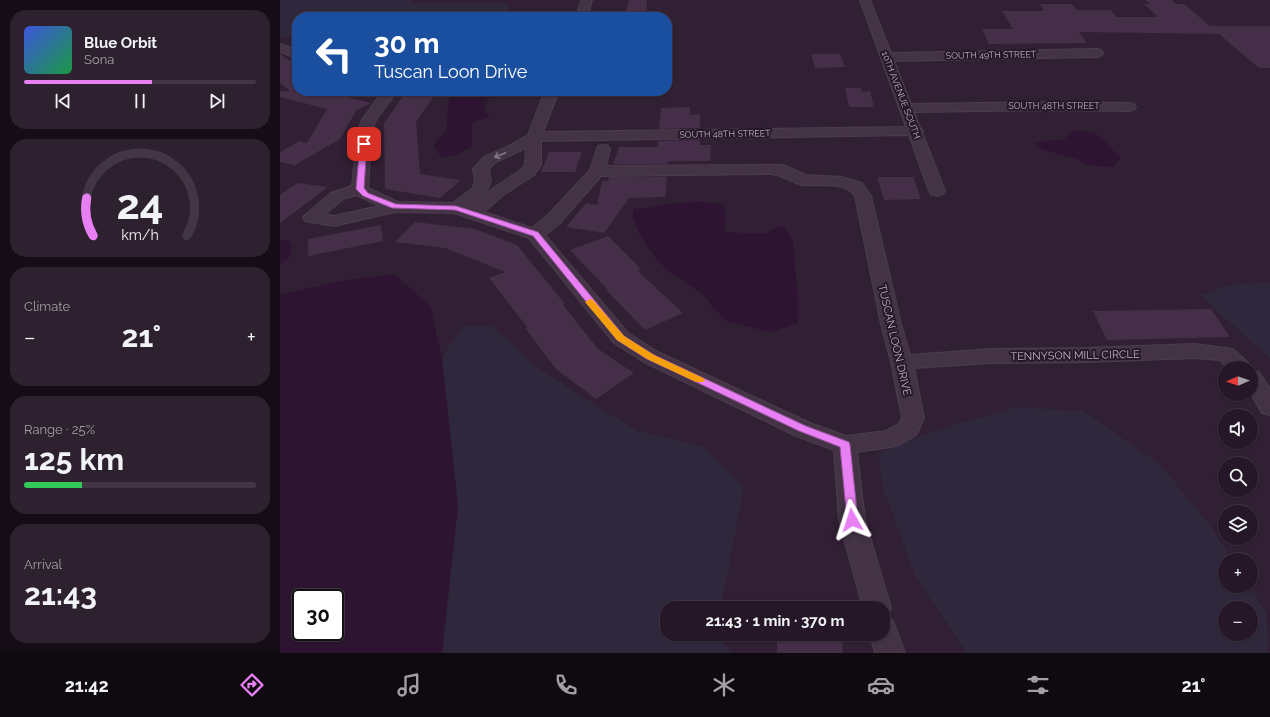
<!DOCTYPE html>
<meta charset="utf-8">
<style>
body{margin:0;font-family:Raleway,sans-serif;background:#2d202f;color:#f1f3f6;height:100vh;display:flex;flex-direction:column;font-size:15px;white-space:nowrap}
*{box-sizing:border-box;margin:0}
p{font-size:13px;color:#a39fa7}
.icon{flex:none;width:22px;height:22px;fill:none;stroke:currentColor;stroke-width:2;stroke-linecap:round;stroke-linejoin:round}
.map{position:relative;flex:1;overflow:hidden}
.side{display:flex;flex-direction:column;gap:10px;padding:10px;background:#140d15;width:280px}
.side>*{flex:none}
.guide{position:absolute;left:12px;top:12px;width:380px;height:84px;border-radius:16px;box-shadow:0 1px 3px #0004,0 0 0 1px #423644;background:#1a4fa0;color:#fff;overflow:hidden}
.needle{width:26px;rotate:268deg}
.buttons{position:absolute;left:938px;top:361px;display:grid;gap:8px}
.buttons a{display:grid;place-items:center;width:40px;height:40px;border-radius:50%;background:#251727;box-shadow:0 1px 3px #0004,0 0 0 1px #423644;font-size:20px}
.speed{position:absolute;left:12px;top:589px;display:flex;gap:8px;font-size:20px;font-weight:700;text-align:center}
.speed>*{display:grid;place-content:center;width:52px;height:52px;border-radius:50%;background:#251727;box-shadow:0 1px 3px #0004,0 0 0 1px #423644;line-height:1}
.speed .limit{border:2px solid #111;border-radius:6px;background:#fff;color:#111}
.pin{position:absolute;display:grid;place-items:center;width:34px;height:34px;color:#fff;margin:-17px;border-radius:8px;box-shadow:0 2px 6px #0006}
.me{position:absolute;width:44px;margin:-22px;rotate:354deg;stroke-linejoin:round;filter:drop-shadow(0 0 3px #0008)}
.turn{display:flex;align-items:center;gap:14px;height:84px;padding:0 16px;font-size:18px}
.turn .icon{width:52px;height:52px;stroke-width:2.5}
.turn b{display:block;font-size:28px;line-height:34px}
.big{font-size:30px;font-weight:700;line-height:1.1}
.side .card{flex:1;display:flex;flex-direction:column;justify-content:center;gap:6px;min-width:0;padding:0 14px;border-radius:16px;background:#2d202f}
.side .dial{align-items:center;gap:0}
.dial svg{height:104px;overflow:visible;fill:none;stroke:#423644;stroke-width:7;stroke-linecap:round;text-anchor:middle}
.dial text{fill:#f1f3f6;stroke:none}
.song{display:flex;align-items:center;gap:12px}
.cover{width:48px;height:48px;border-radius:6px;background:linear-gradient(135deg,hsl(230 70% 55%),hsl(140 70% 35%))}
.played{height:4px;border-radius:2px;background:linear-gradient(90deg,#e880f3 55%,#423644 55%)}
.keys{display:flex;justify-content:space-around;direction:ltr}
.heat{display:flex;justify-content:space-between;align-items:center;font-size:22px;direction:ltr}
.charge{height:6px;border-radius:3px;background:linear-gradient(90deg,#34c759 25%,#423644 0)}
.trip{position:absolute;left:380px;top:601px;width:230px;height:40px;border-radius:16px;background:#251727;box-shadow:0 1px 3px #0004,0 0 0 1px #423644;font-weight:700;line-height:40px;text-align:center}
.tabs{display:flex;height:64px;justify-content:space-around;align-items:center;background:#0f0910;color:#a39fa7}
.tabs .icon{width:28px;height:28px}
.tabs .selected{color:#e880f3}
.tabs b{font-size:18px;color:#f1f3f6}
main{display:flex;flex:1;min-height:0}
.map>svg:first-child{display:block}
</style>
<main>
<section class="side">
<div class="card">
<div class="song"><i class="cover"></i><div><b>Blue Orbit</b><p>Sona</p></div></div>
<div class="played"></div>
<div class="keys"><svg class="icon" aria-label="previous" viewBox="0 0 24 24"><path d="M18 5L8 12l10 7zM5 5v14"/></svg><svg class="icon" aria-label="pause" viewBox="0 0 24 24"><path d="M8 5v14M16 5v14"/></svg><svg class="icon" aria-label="next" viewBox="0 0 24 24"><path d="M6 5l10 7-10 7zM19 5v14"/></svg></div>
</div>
<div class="card dial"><svg viewBox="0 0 100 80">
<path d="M14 69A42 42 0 1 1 86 69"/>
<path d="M14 69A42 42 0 0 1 9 40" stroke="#e880f3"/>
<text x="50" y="56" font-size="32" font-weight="700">24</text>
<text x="50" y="72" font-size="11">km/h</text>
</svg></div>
<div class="card"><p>Climate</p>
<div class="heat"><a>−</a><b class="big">21°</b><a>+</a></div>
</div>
<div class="card"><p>Range · 25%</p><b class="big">125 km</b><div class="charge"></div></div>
<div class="card"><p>Arrival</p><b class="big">21:43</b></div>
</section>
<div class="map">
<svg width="990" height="653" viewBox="0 0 990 653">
<rect width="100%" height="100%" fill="#311f34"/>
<!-- green -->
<path fill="#2f273b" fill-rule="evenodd" d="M0,0H130L133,3H229L228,17H17V36L0,38Z
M990,282V359L920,295L950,285Z
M212,325L254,366L357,431L422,446L464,487L441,608H387V634H437L452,653H162L178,506L162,358L181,327Z
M736,407L803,411L880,464L932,528L952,560H945V586H969L987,614L988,653H687L635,576L602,486L599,453L646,433ZM945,608H971V634H945Z"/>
<!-- water -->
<path fill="#2d1431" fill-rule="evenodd" d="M174,91H224L208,99L204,109L209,117L192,123V147L175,155L162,158L153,145L167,130L168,102Z
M794,130C802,131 812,131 819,136C825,140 832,151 840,157L839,160L832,167L806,165L799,160L761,149L754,143L784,139Z
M423,202L444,204L446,217L444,232L484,234L502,225L513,241L518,299V323L490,332L446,321L421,293L386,269L367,247L358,231L353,217L354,209L369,208L392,203Z
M0,240L10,241C14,250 9,260 0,264Z
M114,274L150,306L162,358L178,506L162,653H0V295L59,281ZM21,598H55V632H21Z"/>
<!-- building -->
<path fill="#452e48" d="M349,0H367L366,17H349L350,15H345Z
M866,0H892L896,4H904L930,26H990V68H979L939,34L799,32L807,43L709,44L702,29H733L722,11H764L760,4H792L797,10H831L836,17H878L864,4H870Z
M0,54L17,66V91H42L91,103L76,111L60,139L12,167L13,165L0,162V152L20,141L27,143L47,109L0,97V91H10L0,83Z
M531,54H560L565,67L535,68Z
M565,88H581L582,92L590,91L594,107H569Z
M127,91H157L136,122L140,174L181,180L160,198L105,189L104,123Z
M410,107V115L420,114V128L379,129L381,108Z
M420,140V145H431L430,161H389L388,164H333L339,147H378V141Z
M269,152H302L295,172H261Z
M329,177H387L385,197L348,198V200L324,233L286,227L306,203L317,205L322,181H328Z
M597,177H633L641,199L604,200Z
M17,183L48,187L0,223V195Z
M135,222L195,229L237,245L285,304L283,305L318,349L354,373L316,399L276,369L245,328L247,327L209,278L225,272L165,248L115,242Z
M101,225L103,241L28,256V239Z
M328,236L361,269L358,271L403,313L365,330L327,291L328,290L290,250Z
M931,309L950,337L827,340L813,311Z
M497,634H562L563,653H497Z"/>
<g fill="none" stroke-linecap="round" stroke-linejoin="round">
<!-- street casing -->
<g stroke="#4c3c4e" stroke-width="2">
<path id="street" d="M302,0H312L307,17H295Z
M580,0H590L611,53L817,49L821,50L823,53L821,56L817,57L614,61L631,104L766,102L849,103L854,104L856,107L854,110L849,111L766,110L634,112L640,128L643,131L642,132L665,191L663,194L657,196L651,194L649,191L629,135L261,141V165L254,175L223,195L204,212L252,228L268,215L310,170L318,146L323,145L328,146L330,149L326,166L503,165L526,175L562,177L582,183L591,196L621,324L630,355L712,349L807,348L915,344L953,349L968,363L972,368L971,369L948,368L940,360L915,358L807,362L712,363L634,368L644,418L636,435L619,445L611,447L577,452L585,520L611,608L607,617L605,618L613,621L625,653H595L590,634H603V608H583L559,520L554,450L514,435L364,362L334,343L249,238L174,213L115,212L54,226L25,221L23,217L51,193L72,186L78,131L82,120L99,96L80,94L78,91H117L96,120L92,131L88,188L118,202L173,203L193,188L195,181L193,169L204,157L227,147L248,135L265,91H279L263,132L626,127ZM246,148L245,165L242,169L205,194L211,181L209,170L214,163ZM490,174C504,175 510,182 522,185C539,187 564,180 575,196L601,324L611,362L622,418L619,424L606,431L566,436L530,423L378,352L348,333L265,235L280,223L321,176ZM77,195L99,206L54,216L45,214L63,199Z
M0,44L17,50V58L0,52Z
M971,370L979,372L990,389V415L982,413L971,394Z"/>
</g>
<!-- street -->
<use href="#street" fill="#433345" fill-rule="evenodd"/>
</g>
<!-- one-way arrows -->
<defs><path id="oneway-shaft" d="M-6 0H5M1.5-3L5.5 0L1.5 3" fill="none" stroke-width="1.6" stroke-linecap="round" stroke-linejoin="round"/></defs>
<use stroke="#88768a" href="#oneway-shaft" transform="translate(220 155) rotate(157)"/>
<!-- route -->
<path fill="#e880f3" stroke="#97539e" d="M84,142L87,144L84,188L88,193L116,204L176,206L258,232L344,336L374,355L402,368L526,426L569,442L570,445L578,520L577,523L572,524L568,523L567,520L560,447L519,431L395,372L367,359L337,340L253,236L175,210L112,208L83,196L76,189L80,144Z"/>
<!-- slow -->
<path fill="#f59e0b" d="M310,299L313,300L344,336L374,355L423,378L425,380L423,382H416L367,359L337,340L305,302Z"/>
<g text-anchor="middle" stroke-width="4" stroke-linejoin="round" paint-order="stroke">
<!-- far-street labels -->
<g font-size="9" fill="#c0acc2" stroke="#271829">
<text transform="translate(711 55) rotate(-1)" y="3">SOUTH 49TH STREET</text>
<text transform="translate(621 95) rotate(69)" y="3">10TH AVENUE SOUTH</text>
<text x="774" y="109">SOUTH 48TH STREET</text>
<text transform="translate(445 134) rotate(-1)" y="3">SOUTH 48TH STREET</text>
</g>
<!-- street labels -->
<g font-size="11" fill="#c0acc2" stroke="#271829">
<text transform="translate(615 340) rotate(77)" y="4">TUSCAN LOON DRIVE</text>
<text transform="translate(795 355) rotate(-1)" y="4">TENNYSON MILL CIRCLE</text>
</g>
</g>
</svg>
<div class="buttons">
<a><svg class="needle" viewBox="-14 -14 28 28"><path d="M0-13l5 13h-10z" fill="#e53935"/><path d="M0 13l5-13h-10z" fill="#a39fa7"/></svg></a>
<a><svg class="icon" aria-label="sound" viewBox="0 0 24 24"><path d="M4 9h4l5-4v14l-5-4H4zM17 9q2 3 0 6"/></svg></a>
<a><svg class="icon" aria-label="search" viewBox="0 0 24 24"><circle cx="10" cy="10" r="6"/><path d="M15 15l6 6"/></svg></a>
<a><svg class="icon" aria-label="layers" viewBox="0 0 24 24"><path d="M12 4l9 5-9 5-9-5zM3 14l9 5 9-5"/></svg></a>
<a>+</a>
<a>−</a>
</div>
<div class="speed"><div class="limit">30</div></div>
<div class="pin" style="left:84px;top:144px;background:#d93025"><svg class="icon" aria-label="arrive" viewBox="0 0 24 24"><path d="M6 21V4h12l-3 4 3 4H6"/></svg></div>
<svg class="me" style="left:572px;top:520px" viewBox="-20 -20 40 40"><path d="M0-17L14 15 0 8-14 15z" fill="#e880f3" stroke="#fff" stroke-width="4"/></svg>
<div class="trip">21:43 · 1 min · 370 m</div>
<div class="guide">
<div class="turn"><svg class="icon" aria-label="left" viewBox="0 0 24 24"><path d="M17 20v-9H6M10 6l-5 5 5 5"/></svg><div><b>30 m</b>Tuscan Loon Drive</div></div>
</div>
</div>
</main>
<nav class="tabs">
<b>21:42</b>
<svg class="icon selected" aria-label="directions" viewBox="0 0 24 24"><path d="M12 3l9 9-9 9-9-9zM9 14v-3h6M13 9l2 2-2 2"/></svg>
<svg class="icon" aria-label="music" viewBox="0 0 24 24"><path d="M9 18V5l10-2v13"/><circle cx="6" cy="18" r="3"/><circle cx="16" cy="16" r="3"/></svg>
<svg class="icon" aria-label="phone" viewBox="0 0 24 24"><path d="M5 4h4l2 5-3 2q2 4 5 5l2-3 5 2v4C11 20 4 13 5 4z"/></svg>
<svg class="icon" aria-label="climate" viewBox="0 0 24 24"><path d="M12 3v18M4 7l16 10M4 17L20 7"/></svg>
<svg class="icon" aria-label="car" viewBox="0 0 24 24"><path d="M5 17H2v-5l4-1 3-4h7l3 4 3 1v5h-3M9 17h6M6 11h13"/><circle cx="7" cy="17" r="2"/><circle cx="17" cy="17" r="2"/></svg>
<svg class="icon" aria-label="filters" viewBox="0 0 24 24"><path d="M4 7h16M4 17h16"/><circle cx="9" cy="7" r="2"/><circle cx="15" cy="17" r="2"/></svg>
<b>21°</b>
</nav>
